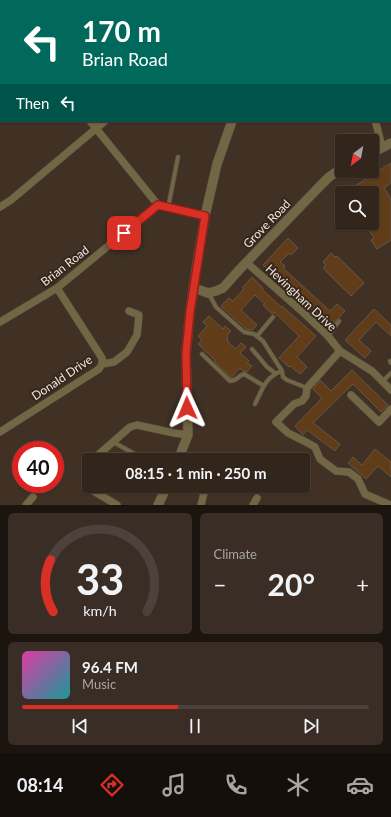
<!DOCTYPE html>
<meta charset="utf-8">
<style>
body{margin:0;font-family:Lato,sans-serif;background:#392d25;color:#f1f3f6;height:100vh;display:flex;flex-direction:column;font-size:15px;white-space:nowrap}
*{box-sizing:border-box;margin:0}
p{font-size:13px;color:#a8a5a3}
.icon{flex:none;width:22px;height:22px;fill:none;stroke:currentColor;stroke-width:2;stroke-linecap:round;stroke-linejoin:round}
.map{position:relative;height:505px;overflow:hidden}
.drawer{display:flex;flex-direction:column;gap:8px;padding:8px;background:#1b140f;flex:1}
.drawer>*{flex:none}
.top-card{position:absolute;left:0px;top:0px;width:391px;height:122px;box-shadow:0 1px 3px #0004,0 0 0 1px #4c423b;background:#00695c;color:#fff;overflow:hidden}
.needle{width:26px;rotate:212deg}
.controls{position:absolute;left:335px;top:134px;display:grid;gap:8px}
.controls a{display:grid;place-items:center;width:44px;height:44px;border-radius:4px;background:#31251c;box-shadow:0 1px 3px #0004,0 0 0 1px #4c423b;font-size:20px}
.speed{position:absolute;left:12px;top:441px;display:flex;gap:8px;font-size:20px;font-weight:700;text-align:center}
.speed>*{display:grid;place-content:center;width:52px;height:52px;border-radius:50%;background:#31251c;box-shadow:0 1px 3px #0004,0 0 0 1px #4c423b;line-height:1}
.speed .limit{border:6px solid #d22;background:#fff;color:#111}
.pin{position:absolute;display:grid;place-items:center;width:34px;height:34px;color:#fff;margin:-17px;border-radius:8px;box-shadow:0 2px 6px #0006}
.me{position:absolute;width:44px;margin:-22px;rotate:359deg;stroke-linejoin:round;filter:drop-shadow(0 0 3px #0008)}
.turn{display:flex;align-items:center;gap:14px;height:84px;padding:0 16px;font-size:18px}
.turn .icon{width:52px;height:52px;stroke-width:2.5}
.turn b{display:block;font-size:28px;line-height:34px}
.then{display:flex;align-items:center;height:38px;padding:0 16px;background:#0003;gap:8px;font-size:15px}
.big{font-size:30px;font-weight:700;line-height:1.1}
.drawer .tile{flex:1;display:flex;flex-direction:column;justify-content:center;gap:6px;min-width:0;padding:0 14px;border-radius:6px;background:#392d25}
.drawer .dial{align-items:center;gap:0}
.dial svg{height:104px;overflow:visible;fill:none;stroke:#4c423b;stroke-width:7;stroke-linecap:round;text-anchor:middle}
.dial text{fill:#f1f3f6;stroke:none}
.song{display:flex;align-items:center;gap:12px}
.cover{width:48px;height:48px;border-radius:6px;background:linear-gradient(135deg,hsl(320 70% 55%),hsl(180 70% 35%))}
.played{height:4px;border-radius:2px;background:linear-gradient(90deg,#d93025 45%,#4c423b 45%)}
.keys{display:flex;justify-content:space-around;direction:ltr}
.heat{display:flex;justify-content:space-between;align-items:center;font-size:22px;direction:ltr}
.drawer .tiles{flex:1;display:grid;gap:8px;grid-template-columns:1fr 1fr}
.tile:last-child{grid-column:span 2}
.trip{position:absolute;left:82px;top:453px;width:228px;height:40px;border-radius:4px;background:#31251c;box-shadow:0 1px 3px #0004,0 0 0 1px #4c423b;font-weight:700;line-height:40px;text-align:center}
.menu{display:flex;height:64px;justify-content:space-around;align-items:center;background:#140f0b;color:#a8a5a3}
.menu .icon{width:28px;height:28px}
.menu .current{color:#d93025}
.menu b{font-size:18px;color:#f1f3f6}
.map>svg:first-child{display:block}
</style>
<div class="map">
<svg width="391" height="505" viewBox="0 0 391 505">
<rect width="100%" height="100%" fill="#413125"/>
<!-- building -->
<path fill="#603c19" stroke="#665548" d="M391,163V183L384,188L391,199V240L377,249L371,240L374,238L364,223H372V193H344Z
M288,238L298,248L291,255L289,253L280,262L285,266L283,268L330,311L337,304L345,311L330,327L263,265Z
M331,253L335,257L337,256L364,283L351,296L323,268L326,265L323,262Z
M252,277L263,288L262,289L281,307L282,306L316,336L297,357L307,367L300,374L290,366L289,367L279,358L299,336L274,312L272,314L263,305L265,304L255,295L241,310L257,325L252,330L246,329L221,306L229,298L233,301L244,289L243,287Z
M374,309L391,325V336L376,322L359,340L371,351L365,358L345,340Z
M209,316L223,329L225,326L231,331L227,335L228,342L236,349L241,343L246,347L240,353L249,361L247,363L252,366L247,372L243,371L240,368L231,378L214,361L215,360L198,344L202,340L198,336L207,326L203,322Z
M352,370L388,405L381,412L353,384L313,423L340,444L335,451L307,430L303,435L295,426L322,398L313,389L320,380L331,391Z
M375,449L391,462V477L378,466L366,479L348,463L353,457L362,465Z"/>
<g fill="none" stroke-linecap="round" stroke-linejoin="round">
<!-- service casing -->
<g stroke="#5d4e43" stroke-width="5">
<path id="service" d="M13,1L14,0
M218,1V0
M168,208L178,157
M209,294L216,307L244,332L254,334L263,341L282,371
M257,336L273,317
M328,336L339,321
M252,349L267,367L275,373
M202,354L230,381C239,380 237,376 244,374L264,386
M390,361L391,363
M383,381L391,373
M255,404C262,390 265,377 282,371L283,377L287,380L307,388
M113,442L133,453"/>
</g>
<!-- minor casing -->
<g stroke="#5d4e43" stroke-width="8">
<path id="minor" d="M353,0L354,1
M97,1L98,0
M0,15L1,16
M390,22L391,21
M90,121L158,205
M375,121L377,127L382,147
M0,207L11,200L105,121
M246,262L306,315L328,336L340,351L372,371L391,390
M0,322L57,288L158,205L205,216
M340,351L307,388L306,396L302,401L294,404L276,422L288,433L306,442L315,447L320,459L336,471L349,472L358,479L365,494L390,505
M102,364L114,362L127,352L137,335L139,315L129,311
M351,395L379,422L391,409
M0,432L99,369L102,364V358L57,288
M97,456L130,427L137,425L174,433L188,435
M90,489L117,505
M26,505L33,497
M201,505L204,493L202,486
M253,505L257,498"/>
</g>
<!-- tertiary casing -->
<g stroke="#5d4e43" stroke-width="10">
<path id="tertiary" d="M256,1V0
M372,153L391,143
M194,288L208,293L216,291L223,288L239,270L320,186L329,177L342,168
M178,460L188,435L186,353L190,312L196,270L205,216L217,164L232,121
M158,505L167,486"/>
</g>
<!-- service -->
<use href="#service" stroke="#726744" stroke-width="3.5"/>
<!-- minor -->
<use href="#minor" stroke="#726744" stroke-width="7"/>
<!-- tertiary -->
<use href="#tertiary" stroke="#726744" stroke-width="9"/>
</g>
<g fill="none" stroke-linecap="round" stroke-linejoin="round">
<!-- route casing -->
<g stroke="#8d1f18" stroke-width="10">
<path id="route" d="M124,233L158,205L205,216L190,312L186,353L187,408"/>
</g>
<!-- route -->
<use href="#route" stroke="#d93025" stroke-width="7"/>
</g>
<g text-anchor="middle" stroke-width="4" stroke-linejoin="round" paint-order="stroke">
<!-- street labels -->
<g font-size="12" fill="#f0e5de" stroke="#36271c">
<text transform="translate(267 224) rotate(-46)" y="4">Grove Road</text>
<text transform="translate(65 266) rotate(-38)" y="4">Brian Road</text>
<text transform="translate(301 298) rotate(43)" y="4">Hevingham Drive</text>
<text transform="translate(62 378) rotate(-34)" y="4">Donald Drive</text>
</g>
</g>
</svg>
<div class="controls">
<a><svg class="needle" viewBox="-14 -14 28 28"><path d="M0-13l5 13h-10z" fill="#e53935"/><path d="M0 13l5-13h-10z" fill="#a8a5a3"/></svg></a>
<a><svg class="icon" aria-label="search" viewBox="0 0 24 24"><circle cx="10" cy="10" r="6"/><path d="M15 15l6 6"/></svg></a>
</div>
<div class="speed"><div class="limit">40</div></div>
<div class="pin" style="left:124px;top:233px;background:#d93025"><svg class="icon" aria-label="arrive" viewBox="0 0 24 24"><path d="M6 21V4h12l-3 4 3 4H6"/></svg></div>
<svg class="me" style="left:187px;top:408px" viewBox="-20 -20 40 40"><path d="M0-17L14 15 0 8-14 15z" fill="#d93025" stroke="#fff" stroke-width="4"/></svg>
<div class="trip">08:15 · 1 min · 250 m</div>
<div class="top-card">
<div class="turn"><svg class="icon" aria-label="left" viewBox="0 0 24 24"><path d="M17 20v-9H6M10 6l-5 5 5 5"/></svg><div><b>170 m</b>Brian Road</div></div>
<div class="then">Then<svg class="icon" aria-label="left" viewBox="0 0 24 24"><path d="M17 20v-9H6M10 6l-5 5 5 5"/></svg></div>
</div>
</div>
<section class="drawer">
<div class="tiles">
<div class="tile dial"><svg viewBox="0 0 100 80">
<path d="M14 69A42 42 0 1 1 86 69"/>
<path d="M14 69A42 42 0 0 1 12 29" stroke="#d93025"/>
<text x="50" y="56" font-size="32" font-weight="700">33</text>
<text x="50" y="72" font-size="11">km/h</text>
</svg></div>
<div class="tile"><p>Climate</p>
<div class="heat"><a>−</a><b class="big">20°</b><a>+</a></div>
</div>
<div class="tile">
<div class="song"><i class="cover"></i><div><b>96.4 FM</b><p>Music</p></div></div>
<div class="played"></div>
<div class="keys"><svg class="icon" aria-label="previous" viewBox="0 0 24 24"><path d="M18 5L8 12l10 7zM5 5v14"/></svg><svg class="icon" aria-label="pause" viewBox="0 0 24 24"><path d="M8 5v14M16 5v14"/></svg><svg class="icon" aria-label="next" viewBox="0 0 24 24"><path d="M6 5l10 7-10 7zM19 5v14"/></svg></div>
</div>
</div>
</section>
<nav class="menu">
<b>08:14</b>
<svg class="icon current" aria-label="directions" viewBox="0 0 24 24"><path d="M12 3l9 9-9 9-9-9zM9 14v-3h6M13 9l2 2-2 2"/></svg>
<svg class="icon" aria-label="music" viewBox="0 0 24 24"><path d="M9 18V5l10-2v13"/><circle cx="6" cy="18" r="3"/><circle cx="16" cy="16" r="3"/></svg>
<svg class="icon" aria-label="phone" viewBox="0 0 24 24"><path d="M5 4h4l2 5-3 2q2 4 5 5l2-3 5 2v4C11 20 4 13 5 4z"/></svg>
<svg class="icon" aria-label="climate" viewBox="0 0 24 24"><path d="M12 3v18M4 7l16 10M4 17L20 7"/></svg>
<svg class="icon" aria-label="car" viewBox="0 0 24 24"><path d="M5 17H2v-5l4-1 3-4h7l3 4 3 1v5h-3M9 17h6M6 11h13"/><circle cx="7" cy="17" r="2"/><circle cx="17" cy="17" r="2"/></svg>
</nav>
